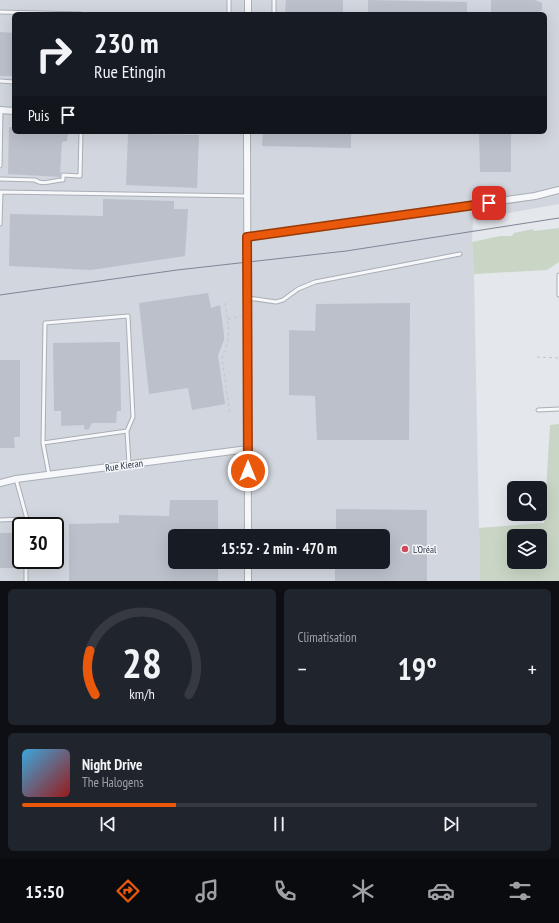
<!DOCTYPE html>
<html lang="fr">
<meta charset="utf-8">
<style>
body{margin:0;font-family:"PT Sans Narrow",sans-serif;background:#20242c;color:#f1f3f6;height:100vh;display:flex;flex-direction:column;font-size:15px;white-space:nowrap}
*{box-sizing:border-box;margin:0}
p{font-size:13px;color:#9ea1a6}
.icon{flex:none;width:22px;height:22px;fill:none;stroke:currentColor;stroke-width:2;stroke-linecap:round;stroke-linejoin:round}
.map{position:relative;height:581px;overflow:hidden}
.sheet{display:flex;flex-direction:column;gap:8px;padding:8px;background:#0d0f14;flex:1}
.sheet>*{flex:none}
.top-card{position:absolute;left:12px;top:12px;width:535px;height:122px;border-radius:6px;box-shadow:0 4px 16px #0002;background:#171b24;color:#f1f3f6;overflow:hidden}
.tools{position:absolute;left:507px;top:481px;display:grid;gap:8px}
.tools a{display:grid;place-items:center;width:40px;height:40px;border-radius:6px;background:#171b24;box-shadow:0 4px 16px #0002;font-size:20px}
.speed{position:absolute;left:12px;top:517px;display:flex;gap:8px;font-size:20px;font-weight:700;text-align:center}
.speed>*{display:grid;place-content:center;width:52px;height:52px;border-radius:50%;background:#171b24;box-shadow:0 4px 16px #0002;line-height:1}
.speed .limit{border:2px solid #111;border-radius:6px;background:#fff;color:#111}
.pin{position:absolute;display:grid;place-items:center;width:34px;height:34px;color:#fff;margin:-17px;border-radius:8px;box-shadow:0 2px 6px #0006}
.me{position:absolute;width:44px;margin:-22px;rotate:0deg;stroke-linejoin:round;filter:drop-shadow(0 0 3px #0008)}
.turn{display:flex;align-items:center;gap:14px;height:84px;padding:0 16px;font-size:18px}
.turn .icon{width:52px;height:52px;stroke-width:2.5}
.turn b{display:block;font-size:28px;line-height:34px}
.then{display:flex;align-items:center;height:38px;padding:0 16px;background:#0003;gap:8px;font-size:15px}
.big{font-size:30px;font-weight:700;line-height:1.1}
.sheet .widget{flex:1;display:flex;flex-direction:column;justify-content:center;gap:6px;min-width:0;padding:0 14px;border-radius:6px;background:#20242c}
.sheet .dial{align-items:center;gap:0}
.dial svg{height:104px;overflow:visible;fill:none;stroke:#363941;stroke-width:7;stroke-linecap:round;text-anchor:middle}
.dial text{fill:#f1f3f6;stroke:none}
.song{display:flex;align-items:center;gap:12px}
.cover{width:48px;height:48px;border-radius:6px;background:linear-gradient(135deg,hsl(200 70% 55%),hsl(0 70% 35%))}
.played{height:4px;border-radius:2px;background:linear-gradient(90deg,#ea580c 30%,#363941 30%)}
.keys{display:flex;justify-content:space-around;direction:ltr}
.heat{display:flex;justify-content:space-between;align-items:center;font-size:22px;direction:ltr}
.sheet .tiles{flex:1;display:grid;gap:8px;grid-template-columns:1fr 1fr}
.widget:last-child{grid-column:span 2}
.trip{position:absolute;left:168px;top:529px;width:222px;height:40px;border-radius:6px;background:#171b24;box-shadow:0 4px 16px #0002;font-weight:700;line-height:40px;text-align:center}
.tabs{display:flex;height:64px;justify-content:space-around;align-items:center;background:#090b0e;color:#9ea1a6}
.tabs .icon{width:28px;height:28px}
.tabs .on{color:#ea580c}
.tabs b{font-size:18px;color:#f1f3f6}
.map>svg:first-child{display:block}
</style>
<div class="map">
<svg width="559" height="581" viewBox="0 0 559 581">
<rect width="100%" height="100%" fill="#e4e7ec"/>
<!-- built -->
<path fill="#d2d6de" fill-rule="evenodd" d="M0,0H559V204L473,219L472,242L474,274L480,581H0ZM14,14H545V132H14ZM21,526H55V560H21ZM175,536H383V562H175Z"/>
<!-- green -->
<path fill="#c9d6c5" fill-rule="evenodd" d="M559,228V262L547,270L474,274L472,242L500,236H512L514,233L533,229L534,231Z
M559,424V581H480L479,528L544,523L550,425ZM514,536H540V562H514Z"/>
<!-- building -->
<path fill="#bbc0ca" d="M286,0H343V14H285Z
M368,0L467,2V14H368Z
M491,0H535L542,3V10L536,14H491Z
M0,32L14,33V76H0Z
M9,127H14V132H68L67,141L62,142L60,177L8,174Z
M263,132H351V148L262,146Z
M479,132H511V172H480Z
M128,134L199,135L197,188L126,185Z
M103,199L174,201V209H188L185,256L91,270L9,266L10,214L103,216Z
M208,293L211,308L220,305L224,334V340L218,355L225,404L192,410L188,388L149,394L139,303Z
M410,303L409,440H317L315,396L289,395V330L315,331L316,304Z
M120,342L121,411H117L116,423H92L88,430L84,429V425L61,426V411H54L53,343Z
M0,360H20V437H14L15,448H0Z
M170,500H218V536H175V562H218V581H69V524L119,523V515L169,516Z
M336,509L427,510V581H335V562H383V536H336Z
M0,533H15V568H0Z"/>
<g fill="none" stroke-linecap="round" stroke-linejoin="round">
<!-- service casing -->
<g stroke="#a9aeb7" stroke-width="5">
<path id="service" d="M229,0V14
M274,0V14
M0,12L81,14
M0,81L14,82
M0,166L1,111
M0,179L35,180C43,186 54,180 63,180V175L80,176L81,132
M0,224L1,192L247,196
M559,275V295
M248,298L276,302L283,300L298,289L315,282L460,254
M538,410L559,409
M43,443L127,431
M49,475L43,443L45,323L128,316L133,417L127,431L129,464
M16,479L27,519V526
M0,520L27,519
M26,581V560"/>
</g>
<!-- minor casing -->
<g stroke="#a9aeb7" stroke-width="8">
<path id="minor" d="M248,14V0
M0,110L14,111
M247,132L248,536
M247,237L535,196L559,190
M0,483L16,479L248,449
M248,581V562"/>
</g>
<!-- path -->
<path stroke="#c2c5cb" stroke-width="1" stroke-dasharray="3 3" stroke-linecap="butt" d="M154,132V134
M225,303L229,330L227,345L222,358L230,415
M228,319L241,316
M537,357L558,358"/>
<!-- service -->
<use href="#service" stroke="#f7f8fa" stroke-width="3"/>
<!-- minor -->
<use href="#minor" stroke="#f7f8fa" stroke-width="6"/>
<!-- tram -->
<path stroke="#7d8696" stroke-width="1" d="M0,295L177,270L346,251L559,218"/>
</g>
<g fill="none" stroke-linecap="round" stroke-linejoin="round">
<!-- route casing -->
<g stroke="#983908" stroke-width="10">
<path id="route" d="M248,471L247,237L489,203"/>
</g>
<!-- route -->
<use href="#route" stroke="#ea580c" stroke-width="7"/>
</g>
<!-- markers -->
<circle fill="#d1495b" stroke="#f4f6f9" stroke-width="1.5" cx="405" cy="549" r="4"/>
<g text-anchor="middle" stroke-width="3" stroke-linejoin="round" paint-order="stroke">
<!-- street labels -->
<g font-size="10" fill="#2b3445" stroke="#f4f6f9">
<text transform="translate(124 465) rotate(-8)" y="4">Rue Kieran</text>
</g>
<!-- poi labels -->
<g font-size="10" fill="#2b3445" stroke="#f4f6f9" text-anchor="start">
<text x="413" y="553">L'Oréal</text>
</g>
</g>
</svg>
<div class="tools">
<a><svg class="icon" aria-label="search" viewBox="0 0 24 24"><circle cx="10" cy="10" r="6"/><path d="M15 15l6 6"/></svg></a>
<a><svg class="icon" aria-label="layers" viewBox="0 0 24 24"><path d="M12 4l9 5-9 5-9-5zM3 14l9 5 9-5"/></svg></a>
</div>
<div class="speed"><div class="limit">30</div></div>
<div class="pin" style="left:489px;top:203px;background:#d93025"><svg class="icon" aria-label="arrive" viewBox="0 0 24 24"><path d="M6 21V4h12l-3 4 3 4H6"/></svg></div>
<svg class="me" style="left:248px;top:471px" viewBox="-20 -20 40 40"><circle r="17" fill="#ea580c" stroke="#fff" stroke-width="3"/><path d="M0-11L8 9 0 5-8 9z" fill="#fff"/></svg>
<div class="trip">15:52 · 2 min · 470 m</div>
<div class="top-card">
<div class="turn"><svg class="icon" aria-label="right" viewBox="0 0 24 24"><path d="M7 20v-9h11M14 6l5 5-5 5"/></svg><div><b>230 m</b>Rue Etingin</div></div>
<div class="then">Puis<svg class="icon" aria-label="arrive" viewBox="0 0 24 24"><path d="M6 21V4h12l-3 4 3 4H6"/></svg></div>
</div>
</div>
<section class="sheet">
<div class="tiles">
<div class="widget dial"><svg viewBox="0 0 100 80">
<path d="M14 69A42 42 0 1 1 86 69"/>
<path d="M14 69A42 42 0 0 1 10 35" stroke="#ea580c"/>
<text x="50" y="56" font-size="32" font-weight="700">28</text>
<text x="50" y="72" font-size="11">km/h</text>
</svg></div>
<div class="widget"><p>Climatisation</p>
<div class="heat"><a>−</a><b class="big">19°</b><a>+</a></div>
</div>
<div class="widget">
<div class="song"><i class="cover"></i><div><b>Night Drive</b><p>The Halogens</p></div></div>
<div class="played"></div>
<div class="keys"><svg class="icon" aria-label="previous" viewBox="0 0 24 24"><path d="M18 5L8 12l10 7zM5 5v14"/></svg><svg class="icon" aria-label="pause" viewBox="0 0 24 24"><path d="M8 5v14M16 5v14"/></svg><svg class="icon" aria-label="next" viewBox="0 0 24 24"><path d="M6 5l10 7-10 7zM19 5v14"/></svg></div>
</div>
</div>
</section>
<nav class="tabs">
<b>15:50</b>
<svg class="icon on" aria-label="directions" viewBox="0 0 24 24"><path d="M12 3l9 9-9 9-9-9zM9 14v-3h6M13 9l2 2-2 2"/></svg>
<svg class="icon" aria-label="music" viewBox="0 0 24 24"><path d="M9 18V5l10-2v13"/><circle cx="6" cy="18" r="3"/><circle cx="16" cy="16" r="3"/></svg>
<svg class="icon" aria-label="phone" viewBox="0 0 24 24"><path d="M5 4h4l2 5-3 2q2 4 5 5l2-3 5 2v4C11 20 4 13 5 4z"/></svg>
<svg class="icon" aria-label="climate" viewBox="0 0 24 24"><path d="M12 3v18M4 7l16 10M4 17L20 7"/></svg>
<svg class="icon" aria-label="car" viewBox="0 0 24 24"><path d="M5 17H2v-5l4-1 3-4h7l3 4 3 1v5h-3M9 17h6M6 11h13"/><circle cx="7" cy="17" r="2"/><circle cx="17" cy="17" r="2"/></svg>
<svg class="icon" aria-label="filters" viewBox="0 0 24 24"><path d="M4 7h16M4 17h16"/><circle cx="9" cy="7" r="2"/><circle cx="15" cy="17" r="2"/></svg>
</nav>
